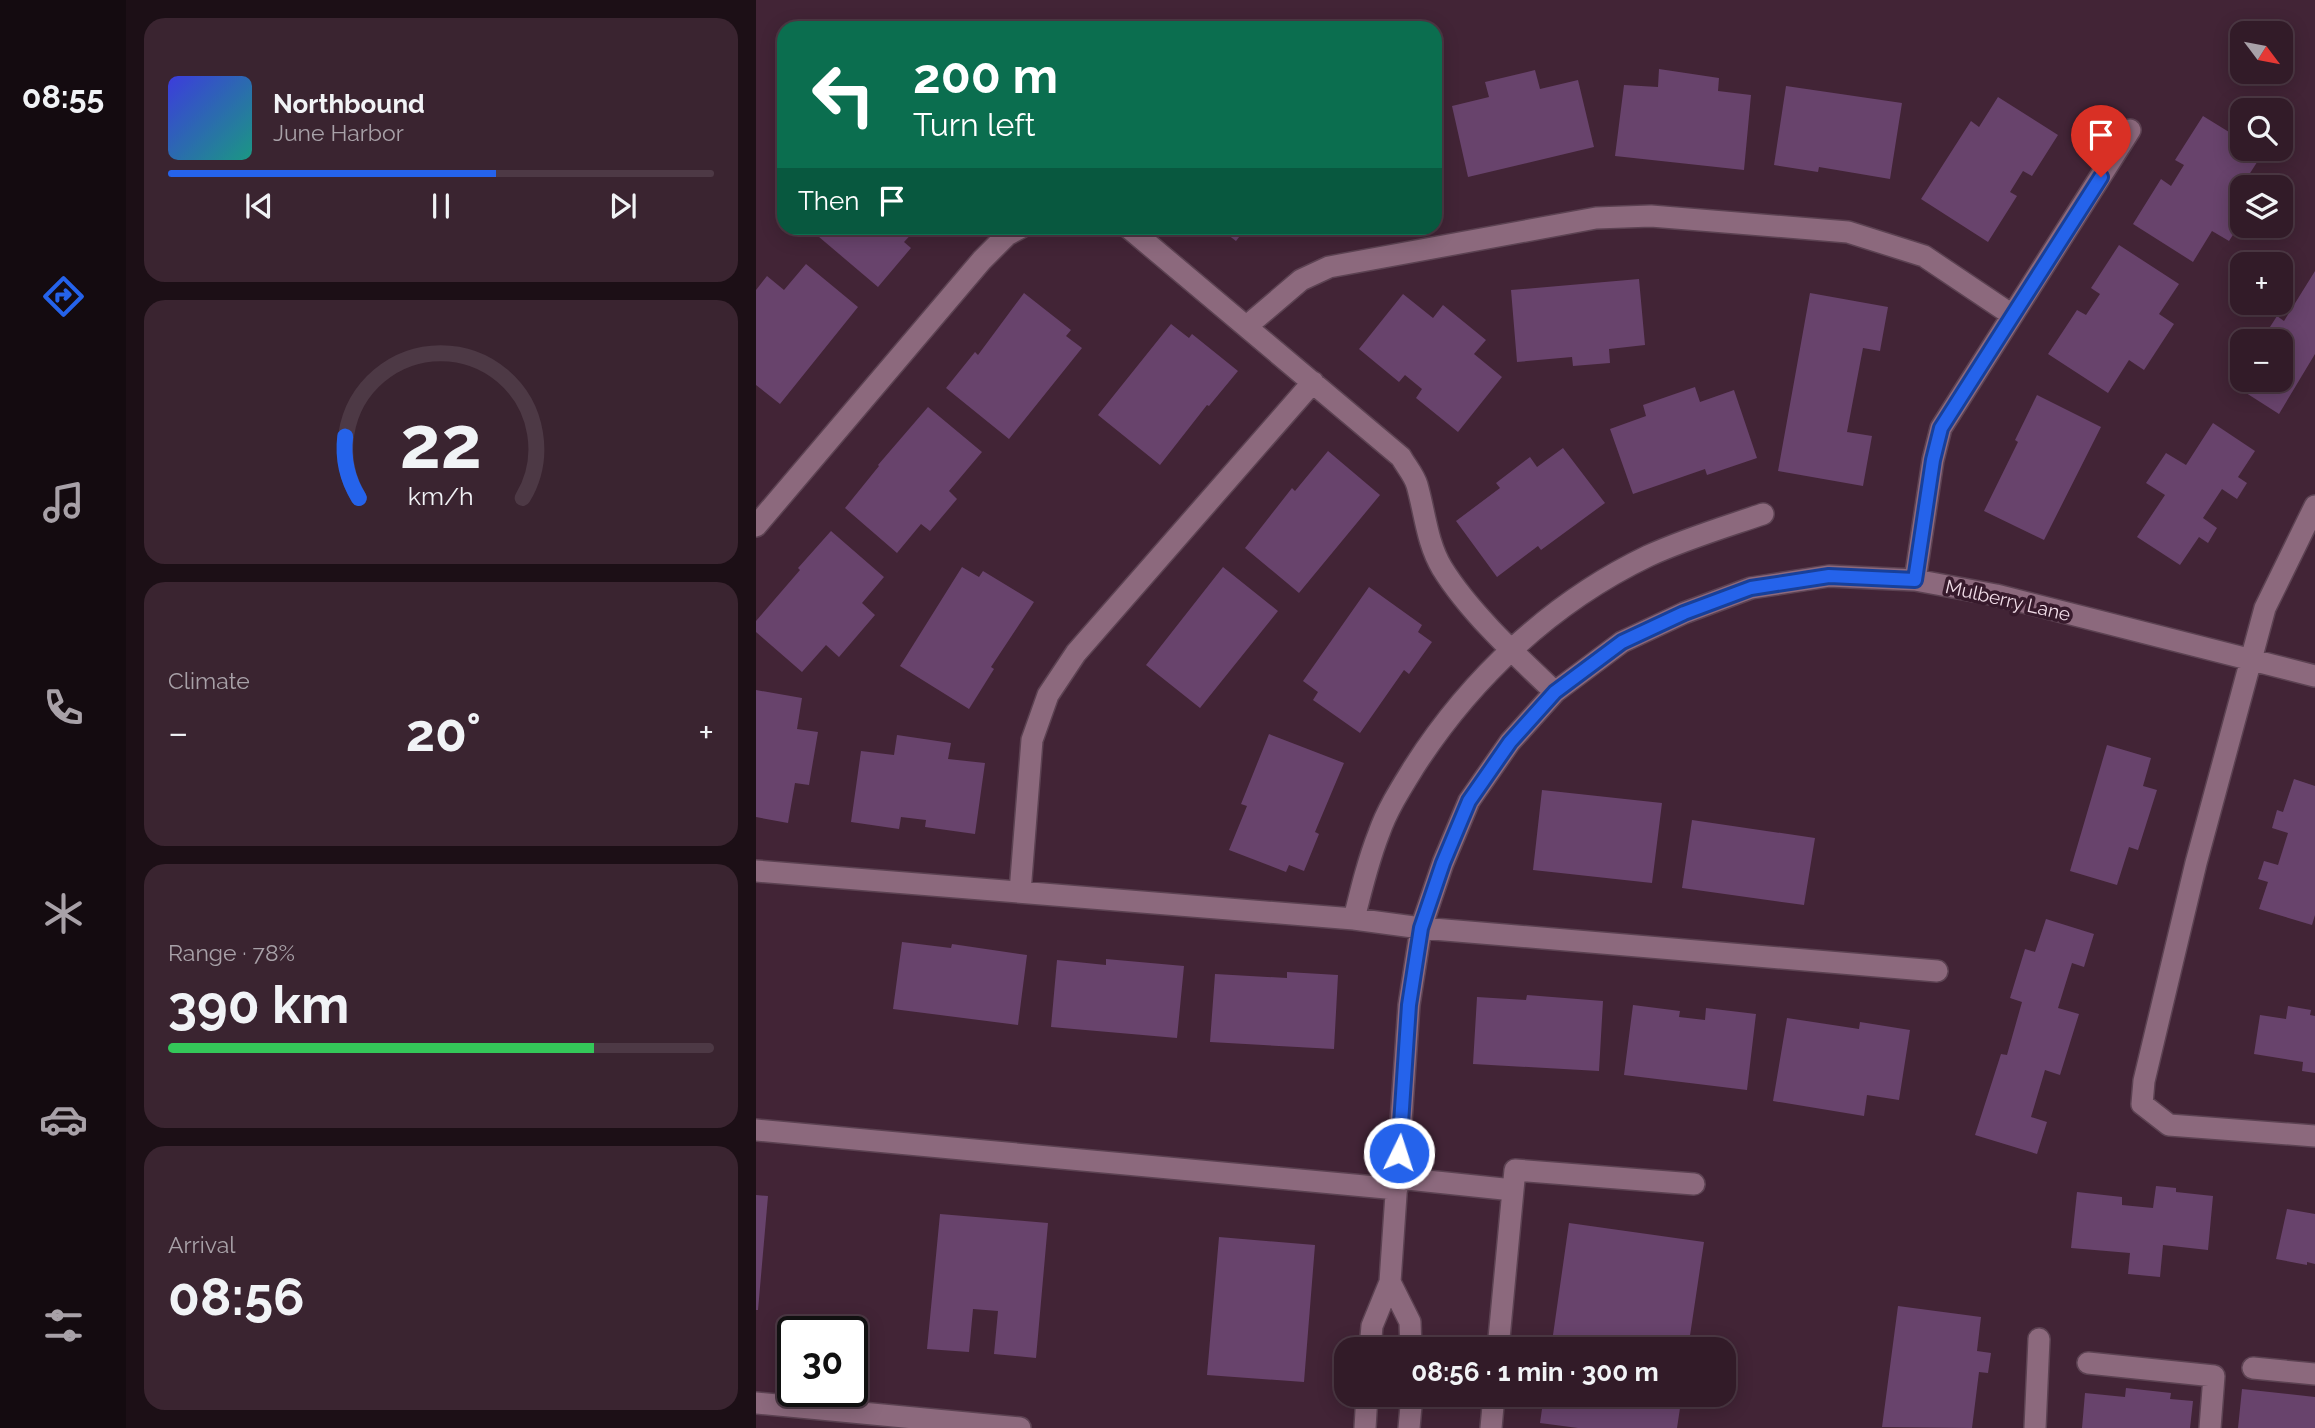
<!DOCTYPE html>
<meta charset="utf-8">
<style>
body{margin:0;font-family:Raleway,sans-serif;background:#3a2430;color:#f1f3f6;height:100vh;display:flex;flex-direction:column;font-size:26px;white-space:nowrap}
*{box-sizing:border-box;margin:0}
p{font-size:23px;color:#a8a1a8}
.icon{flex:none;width:38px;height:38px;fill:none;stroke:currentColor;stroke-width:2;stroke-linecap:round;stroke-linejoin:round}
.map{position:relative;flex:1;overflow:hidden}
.panel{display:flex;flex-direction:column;gap:18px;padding:18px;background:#1c0f16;width:630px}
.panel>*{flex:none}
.banner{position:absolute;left:21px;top:21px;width:665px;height:214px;border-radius:21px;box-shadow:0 4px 18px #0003,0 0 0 2px #4d3945;background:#0b6e4f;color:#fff;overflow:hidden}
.needle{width:46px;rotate:122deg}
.fabs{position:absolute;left:1474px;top:21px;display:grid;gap:14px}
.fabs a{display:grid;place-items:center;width:63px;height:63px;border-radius:14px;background:#321b28;box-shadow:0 4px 18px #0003,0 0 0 2px #4d3945;font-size:35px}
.speed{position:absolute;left:21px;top:1316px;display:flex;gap:14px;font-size:35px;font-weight:700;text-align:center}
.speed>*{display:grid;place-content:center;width:91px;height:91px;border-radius:50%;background:#321b28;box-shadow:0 4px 18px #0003,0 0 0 2px #4d3945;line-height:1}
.speed .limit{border:4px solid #111;border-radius:10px;background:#fff;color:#111}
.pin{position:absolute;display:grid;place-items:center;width:60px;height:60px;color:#fff;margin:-72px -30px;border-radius:50% 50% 50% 0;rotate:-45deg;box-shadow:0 0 7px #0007}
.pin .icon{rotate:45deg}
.me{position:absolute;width:77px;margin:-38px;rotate:4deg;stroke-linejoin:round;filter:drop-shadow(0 0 5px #0008)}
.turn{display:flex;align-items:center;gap:24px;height:147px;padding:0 21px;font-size:32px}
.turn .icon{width:91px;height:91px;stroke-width:2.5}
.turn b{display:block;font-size:49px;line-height:60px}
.then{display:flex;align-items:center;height:66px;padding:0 21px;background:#0003;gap:14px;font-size:26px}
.big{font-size:52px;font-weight:700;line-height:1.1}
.panel .tile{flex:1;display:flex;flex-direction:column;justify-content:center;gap:10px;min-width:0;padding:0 24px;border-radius:21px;background:#3a2430}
.panel .dial{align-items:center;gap:0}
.dial svg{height:182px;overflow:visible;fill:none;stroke:#4d3945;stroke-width:7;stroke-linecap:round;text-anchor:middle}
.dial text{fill:#f1f3f6;stroke:none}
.song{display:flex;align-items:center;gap:21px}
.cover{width:84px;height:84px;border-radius:10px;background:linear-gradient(135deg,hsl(240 70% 55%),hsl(170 70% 35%))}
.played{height:7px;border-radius:4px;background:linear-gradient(90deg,#2563eb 60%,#4d3945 60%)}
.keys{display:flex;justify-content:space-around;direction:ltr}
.heat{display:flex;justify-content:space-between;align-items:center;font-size:38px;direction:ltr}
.charge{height:10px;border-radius:5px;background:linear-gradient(90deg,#34c759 78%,#4d3945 0)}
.trip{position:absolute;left:578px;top:1337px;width:402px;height:70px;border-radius:21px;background:#321b28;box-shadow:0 4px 18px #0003,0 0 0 2px #4d3945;font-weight:700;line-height:70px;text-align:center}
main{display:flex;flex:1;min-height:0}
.tabs{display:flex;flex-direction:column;width:126px;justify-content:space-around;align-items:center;background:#140b10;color:#a8a1a8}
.tabs .icon{width:49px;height:49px}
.tabs .selected{color:#2563eb}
.tabs b{font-size:32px;color:#f1f3f6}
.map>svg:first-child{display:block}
</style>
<main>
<nav class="tabs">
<b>08:55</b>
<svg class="icon selected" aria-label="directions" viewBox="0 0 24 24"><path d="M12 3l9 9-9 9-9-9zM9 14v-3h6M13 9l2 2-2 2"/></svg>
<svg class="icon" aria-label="music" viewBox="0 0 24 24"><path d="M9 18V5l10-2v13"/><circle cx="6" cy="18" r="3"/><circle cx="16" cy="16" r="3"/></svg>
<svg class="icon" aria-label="phone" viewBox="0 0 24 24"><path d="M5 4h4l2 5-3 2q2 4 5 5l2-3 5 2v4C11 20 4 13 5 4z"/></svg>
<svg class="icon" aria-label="climate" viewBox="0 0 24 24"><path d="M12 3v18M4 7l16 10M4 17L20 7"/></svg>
<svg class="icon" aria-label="car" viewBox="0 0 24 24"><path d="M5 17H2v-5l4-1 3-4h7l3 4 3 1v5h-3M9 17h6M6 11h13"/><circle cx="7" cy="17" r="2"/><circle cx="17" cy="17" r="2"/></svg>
<svg class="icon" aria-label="filters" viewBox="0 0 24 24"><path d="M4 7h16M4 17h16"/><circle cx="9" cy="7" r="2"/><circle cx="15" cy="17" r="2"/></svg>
</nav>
<section class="panel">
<div class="tile">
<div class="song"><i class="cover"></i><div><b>Northbound</b><p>June Harbor</p></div></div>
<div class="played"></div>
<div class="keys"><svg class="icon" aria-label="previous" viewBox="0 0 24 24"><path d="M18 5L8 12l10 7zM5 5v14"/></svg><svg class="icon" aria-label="pause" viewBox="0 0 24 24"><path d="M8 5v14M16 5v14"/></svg><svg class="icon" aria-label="next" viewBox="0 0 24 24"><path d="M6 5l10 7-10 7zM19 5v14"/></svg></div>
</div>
<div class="tile dial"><svg viewBox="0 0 100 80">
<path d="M14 69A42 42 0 1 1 86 69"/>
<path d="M14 69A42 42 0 0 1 8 42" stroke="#2563eb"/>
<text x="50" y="56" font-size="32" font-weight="700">22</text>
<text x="50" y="72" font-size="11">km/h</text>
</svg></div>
<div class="tile"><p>Climate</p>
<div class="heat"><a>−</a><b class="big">20°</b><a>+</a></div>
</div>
<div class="tile"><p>Range · 78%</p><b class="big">390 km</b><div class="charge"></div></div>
<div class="tile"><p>Arrival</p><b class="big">08:56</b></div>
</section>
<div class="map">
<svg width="1559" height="1428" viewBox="0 0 1559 1428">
<rect width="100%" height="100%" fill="#422436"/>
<!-- building -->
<path fill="#68436c" d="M903,69L963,78L962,91L995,95L988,170L859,156L868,85L902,87Z
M779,70L784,89L822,80L838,147L712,177L696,106L733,97L729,82Z
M1030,86L1146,103L1134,179L1063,167L1062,172L1018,165Z
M1242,97L1302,135L1276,176L1267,171L1254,192L1261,196L1232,242L1165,199L1215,121L1223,127Z
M1447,116L1486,140V149H1500L1507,153L1487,184L1493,187H1486V221L1473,241L1456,231L1437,262L1377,224L1405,179L1415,186L1428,165L1419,160Z
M58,228H161L148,242L155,248L122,287L56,231Z
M463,228H490L480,241Z
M1363,245L1423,284L1403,314L1418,324L1388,370L1373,360L1352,393L1292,354L1321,310L1330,315L1344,294L1335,288Z
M50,264L102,307L24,404L0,385V290L11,276L28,290Z
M1559,271V354L1523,414L1487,391L1494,380H1524V341H1505L1521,316L1528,321Z
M883,279L889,345L853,349L854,363L817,366L816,357L761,362L755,290Z
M268,293L315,330L310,336L326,348L253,439L190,388L219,352L222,355Z
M1054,293L1132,307L1124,351L1107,348L1091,432L1116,436L1107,486L1022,471Z
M647,294L677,318L687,305L730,340L718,354L746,377L702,432L660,398L666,389L649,375L643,382L603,349Z
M415,324L433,338L436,334L482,371L453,406L451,405L404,465L342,415Z
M939,387L944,402L978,390L1001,458L951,475L949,469L877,494L854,429L890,416L887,405Z
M1281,395L1345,427L1288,540L1228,511L1262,442L1259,440Z
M172,407L226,452L193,491L201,499L174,531L165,524L141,553L89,508L123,466L122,465Z
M1457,423L1499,451L1482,477L1491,483L1481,499L1466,489L1447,518L1461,528L1452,543L1443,537L1424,565L1381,537L1409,495L1390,483L1410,453L1430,465Z
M807,448L849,503L785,550L782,546L741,577L700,521L744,488L740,483L774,457L781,467Z
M572,451L624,495L543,593L489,548L536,488L539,491Z
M75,531L128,577L106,603L119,615L83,657L70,645L46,672L0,632V621L44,570L42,568Z
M206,567L223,577L227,571L278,602L235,667L238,669L213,709L144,666Z
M467,567L522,611L444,708L390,665Z
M613,587L666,625L662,632L676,642L653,674L648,670L604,733L557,700L562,692L547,681Z
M0,690L46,698L41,729L62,732L53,785L39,783L32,823L0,817Z
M513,734L588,763L559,832L563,834L548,871L533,865L530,872L473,850L491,806L485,804Z
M141,735L195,743L192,759L229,763L219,834L169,827L170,820L145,817L143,829L95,822L105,751L138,755Z
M1351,745L1395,758L1387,786L1401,790L1382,850L1373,847L1361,885L1314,871Z
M1538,779L1559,786V915L1556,925L1503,909L1512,882L1502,879L1508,861L1522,865L1532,833L1516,828L1521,810L1527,812Z
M786,790L906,803L896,883L777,870Z
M936,820L1059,838L1048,905L926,888Z
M1290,919L1338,934L1328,967L1316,963L1302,1008L1323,1014L1304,1075L1289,1070L1275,1117L1291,1122L1281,1154L1219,1135L1245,1054L1251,1055L1266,1002L1254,998L1269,949L1279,952Z
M146,942L195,948L196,944L271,955L262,1025L137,1009Z
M350,959L428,966L421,1038L295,1027L301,960L350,965Z
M531,972L582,975L578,1049L454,1042L459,974L531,978Z
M771,995L847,1001L843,1071L717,1064L721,997L770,1000Z
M877,1005L924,1011L923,1017L949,1020L950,1008L1000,1014L991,1090L868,1075Z
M1532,1006L1555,1010L1554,1015L1559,1016V1073L1546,1071L1547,1062L1498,1054L1504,1015L1530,1019Z
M1031,1018L1103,1029L1104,1022L1154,1030L1143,1100L1111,1095L1108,1116L1017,1101Z
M1400,1186L1420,1188V1192L1457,1196L1452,1250L1407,1245L1404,1277L1372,1274L1374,1253L1315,1248L1321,1192L1366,1197V1205L1397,1208Z
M0,1195L12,1196L2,1310H0Z
M1531,1209L1559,1214V1264L1551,1262V1265L1520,1259Z
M184,1214L292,1223L280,1358L238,1354L242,1311L217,1309L213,1352L171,1349Z
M813,1223L948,1242L932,1349H795Z
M463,1237L559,1245L548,1382L451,1375Z
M1142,1306L1225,1317L1221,1351L1235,1353L1232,1373L1223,1372L1216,1428L1126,1427Z
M1370,1388L1415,1393L1414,1399L1437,1401L1434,1428H1326L1329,1393L1369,1397Z
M1486,1389L1559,1397V1428H1482Z
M788,1395H926L921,1428H822L784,1423Z"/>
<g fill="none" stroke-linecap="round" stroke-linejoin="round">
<!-- minor casing -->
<g stroke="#5c4252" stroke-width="24">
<path id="minor" d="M373,228L645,457C650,466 658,475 661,485C669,513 671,543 686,568C713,612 762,657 799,692
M491,326L545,280L573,267L840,218L895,216L1092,232L1168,256L1256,315
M1559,506L1509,608L1440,863L1388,1081L1386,1104L1413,1125L1559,1136
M0,526L226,260L251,235L264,228
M1159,580L1177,460L1185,428L1374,130
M0,871L598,919L665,928L1181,971
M264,892L276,740L292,695L320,653L557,382
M598,919C605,890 612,861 623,833C631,810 645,788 658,767C715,678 796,602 892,556C929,539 969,527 1007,514
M0,1130L641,1189
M642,1178L757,1190L742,1349
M757,1190L759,1170L938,1184
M634,1282L654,1322L655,1349
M614,1349L616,1326L634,1282L653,1005L665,928L687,863L713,801L754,742L799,692L866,642L928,613L995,588L1073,576L1159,580L1240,595L1559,676
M1332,1363L1458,1376L1454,1428
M1497,1368L1559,1374
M0,1403L264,1428
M609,1428L611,1395
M653,1428L656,1395
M735,1428L738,1395
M1279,1428L1283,1339"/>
</g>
<!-- minor -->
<use href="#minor" stroke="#8c697d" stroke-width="21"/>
</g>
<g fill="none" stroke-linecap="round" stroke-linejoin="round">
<!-- route casing -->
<g stroke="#184099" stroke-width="18">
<path id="route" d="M643,1153L653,1005L665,928L687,863L713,801L754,742L799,692L866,642L928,613L995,588L1073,576L1159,580L1177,460L1185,428L1345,177"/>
</g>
<!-- route -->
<use href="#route" stroke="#2563eb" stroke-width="12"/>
</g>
<g text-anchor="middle" stroke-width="7" stroke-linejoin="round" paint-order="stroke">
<!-- street labels -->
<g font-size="19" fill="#f1dde8" stroke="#371a2c">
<text transform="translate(1252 600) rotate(13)" y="7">Mulberry Lane</text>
</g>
</g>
</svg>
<div class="fabs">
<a><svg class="needle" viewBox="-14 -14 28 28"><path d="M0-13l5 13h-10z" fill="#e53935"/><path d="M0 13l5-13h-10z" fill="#a8a1a8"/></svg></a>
<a><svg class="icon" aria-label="search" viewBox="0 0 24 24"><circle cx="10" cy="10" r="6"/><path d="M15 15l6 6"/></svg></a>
<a><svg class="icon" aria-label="layers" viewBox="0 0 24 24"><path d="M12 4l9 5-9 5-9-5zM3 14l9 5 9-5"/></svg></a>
<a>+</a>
<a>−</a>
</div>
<div class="speed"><div class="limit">30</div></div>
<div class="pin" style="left:1345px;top:177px;background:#d93025"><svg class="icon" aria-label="arrive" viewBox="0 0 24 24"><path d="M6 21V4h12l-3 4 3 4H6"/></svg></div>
<svg class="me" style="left:643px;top:1153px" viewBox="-20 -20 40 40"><circle r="17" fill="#2563eb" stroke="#fff" stroke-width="3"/><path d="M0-11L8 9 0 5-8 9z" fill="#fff"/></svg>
<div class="trip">08:56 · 1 min · 300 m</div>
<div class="banner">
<div class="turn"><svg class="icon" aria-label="left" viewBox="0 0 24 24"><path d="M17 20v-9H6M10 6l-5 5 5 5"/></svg><div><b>200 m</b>Turn left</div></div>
<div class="then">Then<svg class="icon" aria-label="arrive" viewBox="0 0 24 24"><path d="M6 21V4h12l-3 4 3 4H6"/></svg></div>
</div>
</div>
</main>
